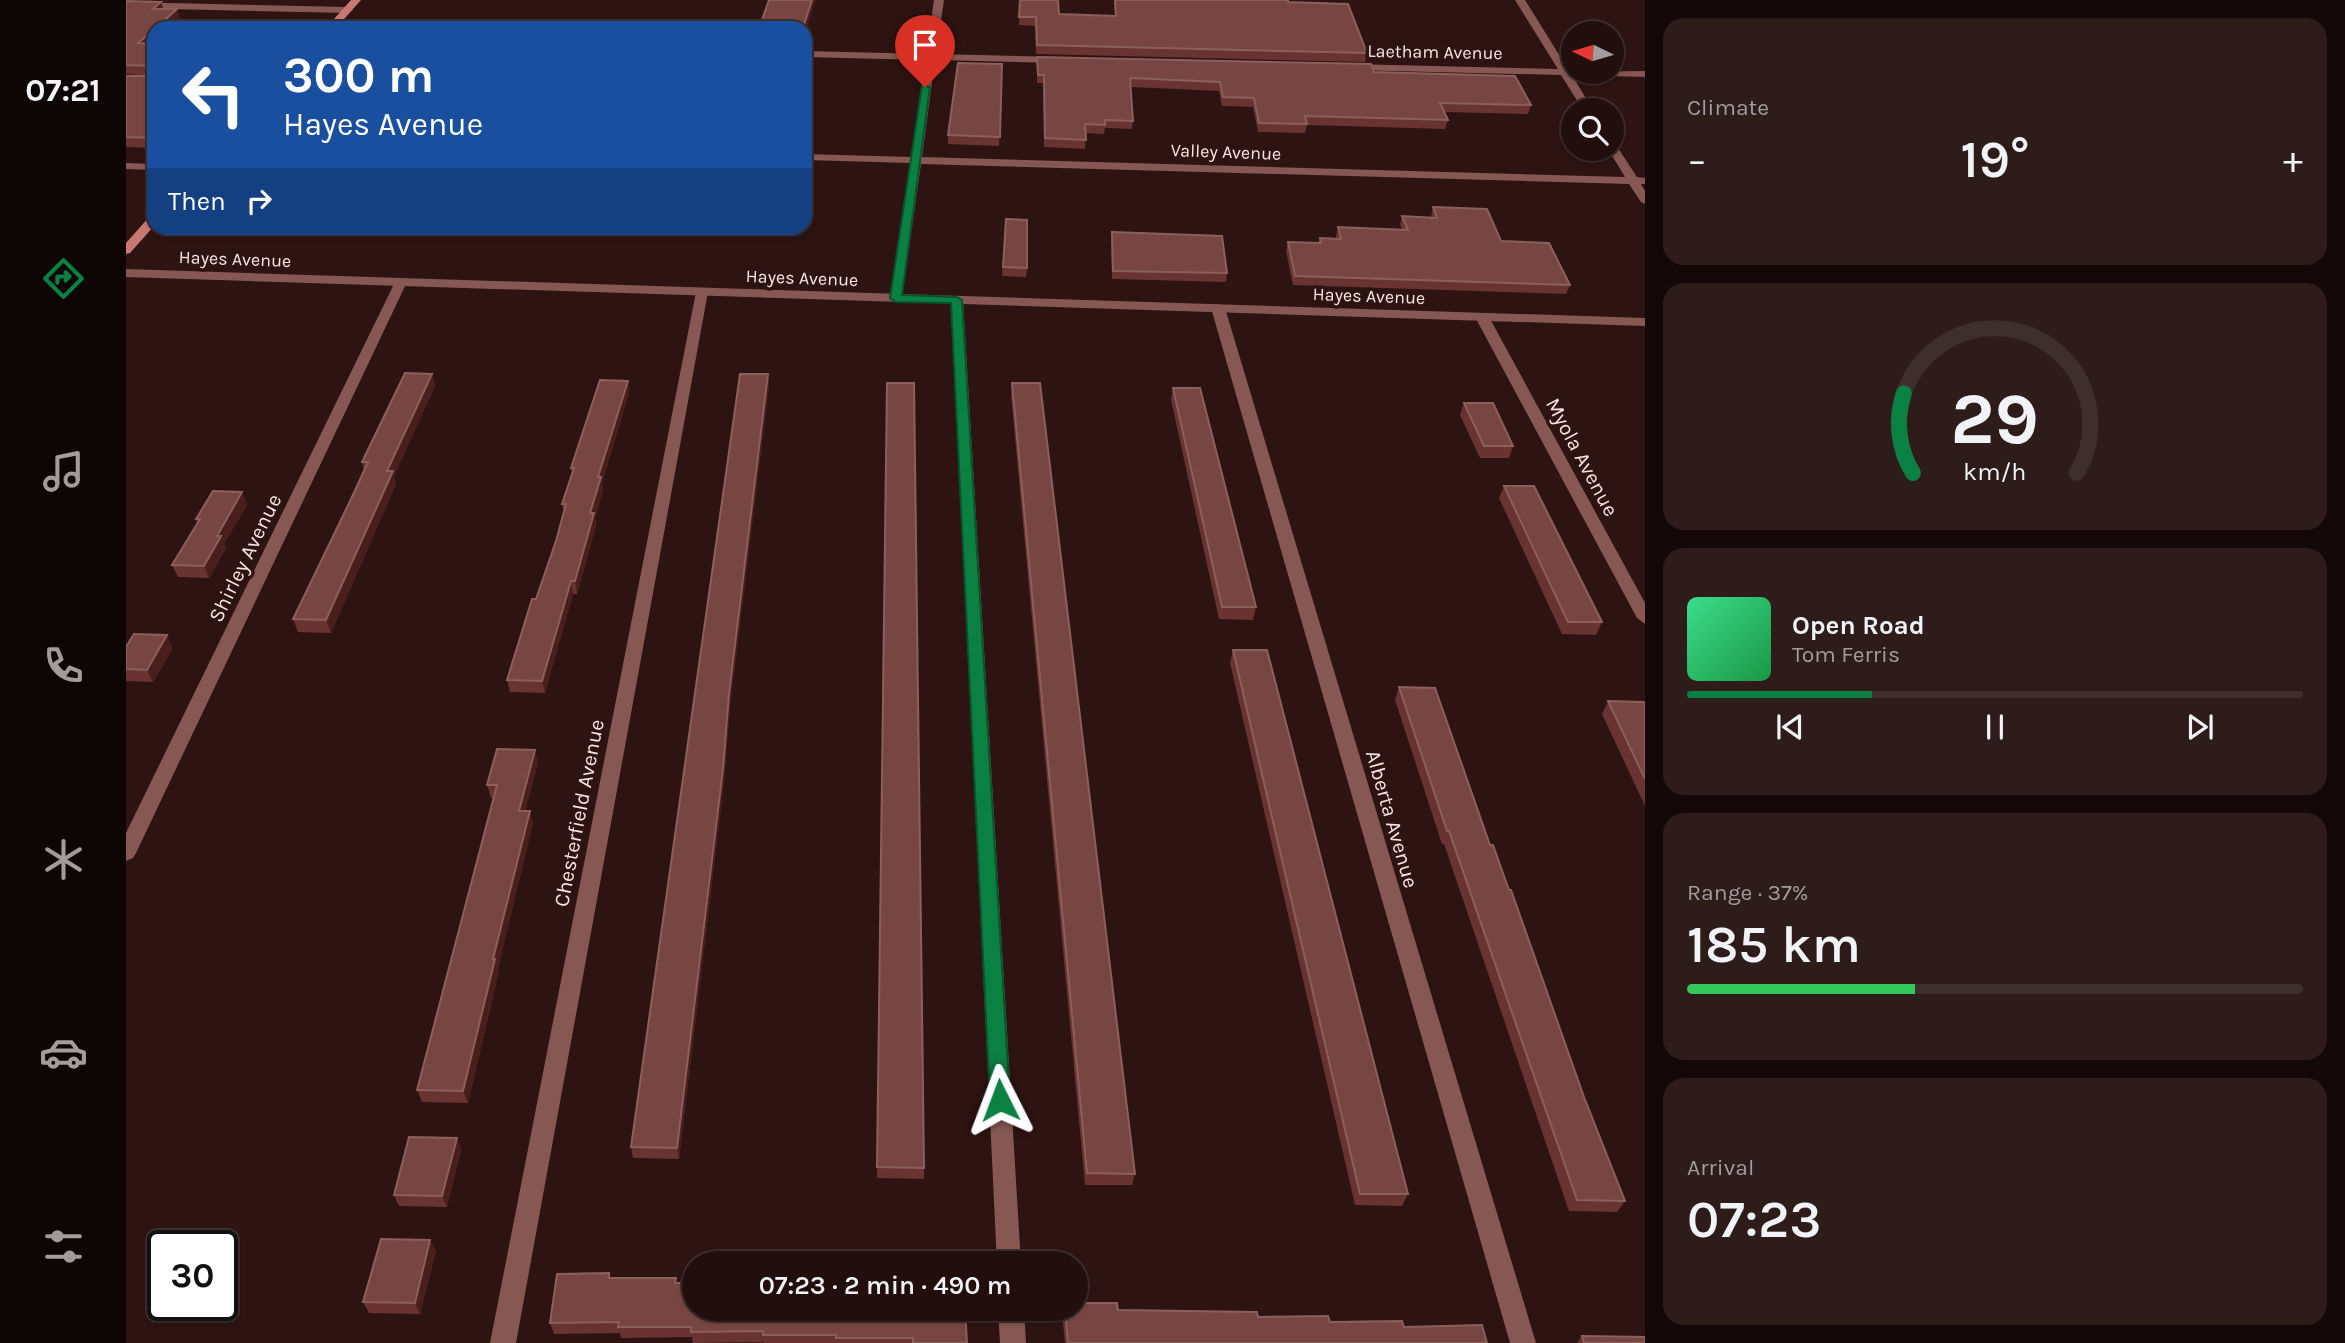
<!DOCTYPE html>
<meta charset="utf-8">
<style>
body{margin:0;font-family:Karla,sans-serif;background:#2e1c1b;color:#f1f3f6;height:100vh;display:flex;flex-direction:column;font-size:26px;white-space:nowrap}
*{box-sizing:border-box;margin:0}
p{font-size:23px;color:#a29c9d}
.icon{flex:none;width:38px;height:38px;fill:none;stroke:currentColor;stroke-width:2;stroke-linecap:round;stroke-linejoin:round}
.map{position:relative;flex:1;overflow:hidden}
.drawer{display:flex;flex-direction:column;gap:18px;padding:18px;background:#130807;width:700px}
.drawer>*{flex:none}
.guide{position:absolute;left:21px;top:21px;width:665px;height:214px;border-radius:21px;box-shadow:0 2px 5px #0004,0 0 0 2px #3f2e2e;background:#1a4fa0;color:#fff;overflow:hidden}
.needle{width:46px;rotate:275deg}
.fabs{position:absolute;left:1435px;top:21px;display:grid;gap:14px}
.fabs a{display:grid;place-items:center;width:63px;height:63px;border-radius:50%;background:#220e0d;box-shadow:0 2px 5px #0004,0 0 0 2px #3f2e2e;font-size:35px}
.speed{position:absolute;left:21px;top:1230px;display:flex;gap:14px;font-size:35px;font-weight:700;text-align:center}
.speed>*{display:grid;place-content:center;width:91px;height:91px;border-radius:50%;background:#220e0d;box-shadow:0 2px 5px #0004,0 0 0 2px #3f2e2e;line-height:1}
.speed .limit{border:4px solid #111;border-radius:10px;background:#fff;color:#111}
.pin{position:absolute;display:grid;place-items:center;width:60px;height:60px;color:#fff;margin:-72px -30px;border-radius:50% 50% 50% 0;rotate:-45deg;box-shadow:0 0 7px #0007}
.pin .icon{rotate:45deg}
.me{position:absolute;width:77px;margin:-38px;rotate:357deg;stroke-linejoin:round;filter:drop-shadow(0 0 5px #0008)}
.turn{display:flex;align-items:center;gap:24px;height:147px;padding:0 21px;font-size:32px}
.turn .icon{width:91px;height:91px;stroke-width:2.5}
.turn b{display:block;font-size:49px;line-height:60px}
.then{display:flex;align-items:center;height:66px;padding:0 21px;background:#0003;gap:14px;font-size:26px}
.big{font-size:52px;font-weight:600;line-height:1.1}
.drawer .tile{flex:1;display:flex;flex-direction:column;justify-content:center;gap:10px;min-width:0;padding:0 24px;border-radius:21px;background:#2e1c1b}
.drawer .dial{align-items:center;gap:0}
.dial svg{height:182px;overflow:visible;fill:none;stroke:#3f2e2e;stroke-width:7;stroke-linecap:round;text-anchor:middle}
.dial text{fill:#f1f3f6;stroke:none}
.song{display:flex;align-items:center;gap:21px}
.cover{width:84px;height:84px;border-radius:10px;background:linear-gradient(135deg,hsl(150 70% 55%),hsl(140 70% 35%))}
.played{height:7px;border-radius:4px;background:linear-gradient(90deg,#0b8043 30%,#3f2e2e 30%)}
.keys{display:flex;justify-content:space-around;direction:ltr}
.heat{display:flex;justify-content:space-between;align-items:center;font-size:38px;direction:ltr}
.charge{height:10px;border-radius:5px;background:linear-gradient(90deg,#34c759 37%,#3f2e2e 0)}
.trip{position:absolute;left:556px;top:1251px;width:406px;height:70px;border-radius:35px;background:#220e0d;box-shadow:0 2px 5px #0004,0 0 0 2px #3f2e2e;font-weight:600;line-height:70px;text-align:center}
main{display:flex;flex:1;min-height:0}
.tab-bar{display:flex;flex-direction:column;width:126px;justify-content:space-around;align-items:center;background:#0e0605;color:#a29c9d}
.tab-bar .icon{width:49px;height:49px}
.tab-bar .on{color:#0b8043}
.tab-bar b{font-size:32px;color:#f1f3f6}
.map>svg:first-child{display:block}
</style>
<main>
<nav class="tab-bar">
<b>07:21</b>
<svg class="icon on" aria-label="directions" viewBox="0 0 24 24"><path d="M12 3l9 9-9 9-9-9zM9 14v-3h6M13 9l2 2-2 2"/></svg>
<svg class="icon" aria-label="music" viewBox="0 0 24 24"><path d="M9 18V5l10-2v13"/><circle cx="6" cy="18" r="3"/><circle cx="16" cy="16" r="3"/></svg>
<svg class="icon" aria-label="phone" viewBox="0 0 24 24"><path d="M5 4h4l2 5-3 2q2 4 5 5l2-3 5 2v4C11 20 4 13 5 4z"/></svg>
<svg class="icon" aria-label="climate" viewBox="0 0 24 24"><path d="M12 3v18M4 7l16 10M4 17L20 7"/></svg>
<svg class="icon" aria-label="car" viewBox="0 0 24 24"><path d="M5 17H2v-5l4-1 3-4h7l3 4 3 1v5h-3M9 17h6M6 11h13"/><circle cx="7" cy="17" r="2"/><circle cx="17" cy="17" r="2"/></svg>
<svg class="icon" aria-label="filters" viewBox="0 0 24 24"><path d="M4 7h16M4 17h16"/><circle cx="9" cy="7" r="2"/><circle cx="15" cy="17" r="2"/></svg>
</nav>
<div class="map">
<svg width="1519" height="1343" viewBox="0 0 1519 1343">
<rect width="100%" height="100%" fill="#2d1311"/>
<g fill="none" stroke-linecap="round" stroke-linejoin="round">
<!-- minor -->
<path fill="#875853" fill-rule="evenodd" d="M808,0H818L810,54L935,57L940,60L935,63L809,60L796,157L1499,177L1482,149H1486V144L1490,145L1511,177L1519,178V184H1515L1519,191V204L1515,202L1503,184L795,164L776,298L775,301H765L764,298L784,163L679,160V154L785,157L799,60L679,57V51L800,54Z
M1389,0H1399L1442,69H1447V72L1519,71V77L1446,75L1467,110H1457L1435,75L1225,70L1220,67L1225,64L1432,69Z
M0,2L222,7L227,10L222,13L0,8Z
M0,163L28,164V170L0,169Z
M275,278L281,282L10,853L7,858L0,861V833L269,282Z
M576,288L582,292L390,1343H364L570,292Z
M831,296L837,300L895,1264H871L825,300Z
M1092,304L1099,308L1410,1343H1384L1085,308Z
M1356,313L1363,317L1519,603V624L1511,618L1349,317Z
M872,1309H898L900,1343H874Z"/>
<!-- tertiary -->
<path fill="#875853" fill-rule="evenodd" d="M0,269L1519,318V326L0,277Z"/>
<!-- secondary -->
<path fill="#c57972" fill-rule="evenodd" d="M225,0H235L210,28H200Z
M28,215V226L4,253L0,254V243L24,216Z"/>
</g>
<!-- wall -->
<path fill="#683330" d="M894,0L933,14L989,16L988,0H1162V2L1241,53L1239,62L910,54L909,26L893,25Z
M0,1L37,9L54,19L26,44H28V148L0,147V76H26L0,74Z
M911,57L1248,72L1405,105L1402,114L1318,112L1322,120L1319,129L1181,125L1179,133L1132,132L1127,107L1096,106L1093,91L1005,87L1007,121L1006,129L979,128L978,134L960,133L959,149L918,147L917,83H911Z
M876,64L873,146L822,144V135Z
M1307,207L1375,241L1444,285L1440,294L1167,285L1160,251L1162,242L1192,243L1194,238H1211L1210,236L1212,227L1276,229L1274,225L1276,216L1305,217Z
M880,219L901,268L900,277L876,276Z
M986,232L1101,273L1100,282L986,279L985,241Z
M306,374L309,386L268,476L270,484L205,633L172,632L167,619L238,470L236,462Z
M642,374L643,386L604,706L598,782L553,1159L507,1158L505,1147Z
M502,381L503,393L476,483L477,490L469,518L470,526L451,594H447L419,693L384,692L381,680L410,599L430,541L438,512L436,504L446,474L445,468Z
M761,383L798,1168V1179L751,1178Z
M886,383L1009,1174L1006,1185H959L885,395Z
M1047,388L1130,607L1127,620L1093,619L1045,400Z
M1338,403L1387,446L1383,458H1354L1334,415Z
M1378,486L1476,622L1470,635L1436,634L1373,498Z
M116,492L121,505L98,544L100,548L83,578L52,577L46,565L71,523L70,519Z
M0,647L47,648L27,682L0,681Z
M1107,650L1282,1194L1276,1206L1229,1205L1104,663Z
M1273,687L1364,845L1458,1097L1499,1201L1491,1212L1443,1211L1318,844H1316L1269,700Z
M1482,701L1519,704V806L1476,714Z
M412,762L399,811L407,823L372,968L373,971L342,1103L296,1102L291,1090L368,798H365L361,785Z
M331,1138L335,1150L321,1207L273,1206L268,1195Z
M304,1240L310,1251L294,1314L243,1313L237,1302Z
M485,1278L551,1283L841,1343H638V1342L567,1343L566,1337L495,1338L494,1333L428,1334L424,1323Z
M937,1309L992,1310L1132,1317L1278,1327L1361,1343H939L936,1314Z
M1456,1336L1519,1343H1451Z"/>
<!-- shaded-wall -->
<path fill="#4a1e1c" d="M686,0H690L679,33V28H677Z
M35,2L38,11L27,9Z
M51,9L54,19L44,28H30Z
M28,30V42L16,53L12,43Z
M306,374L309,386L268,476L270,484L205,633L200,620L261,471Z
M642,374L643,386L604,706L598,782L553,1159L551,1148L603,694Z
M502,381L503,393L476,483L477,490L469,518L470,526L451,594L449,581L472,477Z
M116,492L121,505L98,544L100,548L83,578L78,566L91,536Z
M445,581L447,594L419,693L416,681Z
M41,635L47,648L27,682L21,670Z
M409,750L412,762L396,823L393,811Z
M404,811L407,823L372,968L373,971L342,1103L337,1091L367,959Z
M331,1138L335,1150L321,1207L316,1196Z
M304,1240L310,1251L294,1314L289,1303Z"/>
<!-- building -->
<path fill="#774643" stroke="#8c5f5c" stroke-width="2" d="M643,0H686L677,28H633Z
M894,0H932L933,14L990,16L989,0H1162V2L1222,4L1241,53L911,45L910,17H893Z
M0,1L35,2L27,9H51L30,28H28V30L12,43L28,44V138L0,137V76H26L25,66L0,65Z
M911,57L1245,64L1248,72L1389,76L1405,105L1314,103L1322,120L1179,116L1181,124L1133,123L1128,98L1097,97L1094,82L1004,78L1007,121L979,120V125L959,124L960,140L919,138L918,75H912Z
M832,63L876,64L874,137L822,135Z
M1307,207L1361,209L1375,241L1423,243L1444,285L1169,276L1162,242L1195,243L1194,238L1215,239L1212,227L1282,230L1276,216L1311,218Z
M880,219L901,220V268L877,267Z
M986,232L1096,236L1101,273L987,271Z
M279,373L306,374L261,471H267L200,620L167,619L226,497L242,462H236Z
M614,374H642L603,694L597,769L551,1148L505,1147Z
M474,380L502,381L472,477H475L464,513H468L449,581H445L416,681L381,680L406,599H410L430,541L440,504H436L448,468H445Z
M761,383H788L798,1168L751,1167Z
M886,383H914L1009,1174L961,1173Z
M1047,388H1074L1130,607H1096Z
M1338,403H1367L1387,446H1358Z
M1378,486H1408L1476,622H1442Z
M87,491L116,492L91,536H95L78,566L46,565L74,519H70Z
M8,634L41,635L21,670L0,669V647Z
M1107,650H1141L1282,1194H1234Z
M1273,687L1309,688L1364,845H1367L1383,890H1385L1458,1097L1499,1201L1451,1200L1323,831H1321Z
M1482,701L1518,702L1519,704V779Z
M371,749L409,750L393,811H404L367,959H369L337,1091L291,1090L371,785H361Z
M283,1137L331,1138L316,1196L268,1195Z
M255,1239L304,1240L289,1303L237,1302Z
M483,1273V1278H550L549,1283H569V1309H839L841,1343H787V1338H710V1335H637V1331L565,1332V1327H492L493,1322L424,1323L431,1274Z
M950,1303H991L992,1310L1131,1312L1132,1317L1202,1316L1204,1322L1276,1321L1278,1327L1356,1325L1361,1343H942L939,1309H950Z
M1456,1336L1519,1337V1343H1458Z"/>
<!-- route -->
<path fill="#0b8043" stroke="#07532c" stroke-width="2" d="M796,85L804,87L776,295L831,297L836,300L884,1100L881,1107L874,1110L867,1107L864,1100L825,303L770,302L764,298Z"/>
<g text-anchor="middle" stroke-width="7" stroke-linejoin="round" paint-order="stroke">
<!-- far-street labels -->
<g font-size="18" fill="#f8e5e2" stroke="#2d1311">
<text transform="translate(1309 52) rotate(1)" y="6">Laetham Avenue</text>
<text transform="translate(1100 152) rotate(2)" y="6">Valley Avenue</text>
<text transform="translate(109 259) rotate(2)" y="6">Hayes Avenue</text>
<text transform="translate(676 278) rotate(2)" y="6">Hayes Avenue</text>
<text transform="translate(1243 296) rotate(2)" y="6">Hayes Avenue</text>
</g>
<!-- street labels -->
<g font-size="21" fill="#f8e5e2" stroke="#2d1311">
<text transform="translate(1456 457) rotate(62)" y="7">Myola Avenue</text>
<text transform="translate(119 558) rotate(-64)" y="7">Shirley Avenue</text>
<text transform="translate(453 813) rotate(-79)" y="7">Chesterfield Avenue</text>
<text transform="translate(1266 819) rotate(74)" y="7">Alberta Avenue</text>
</g>
</g>
</svg>
<div class="fabs">
<a><svg class="needle" viewBox="-14 -14 28 28"><path d="M0-13l5 13h-10z" fill="#e53935"/><path d="M0 13l5-13h-10z" fill="#a29c9d"/></svg></a>
<a><svg class="icon" aria-label="search" viewBox="0 0 24 24"><circle cx="10" cy="10" r="6"/><path d="M15 15l6 6"/></svg></a>
</div>
<div class="speed"><div class="limit">30</div></div>
<div class="pin" style="left:799px;top:87px;background:#d93025"><svg class="icon" aria-label="arrive" viewBox="0 0 24 24"><path d="M6 21V4h12l-3 4 3 4H6"/></svg></div>
<svg class="me" style="left:874px;top:1100px" viewBox="-20 -20 40 40"><path d="M0-17L14 15 0 8-14 15z" fill="#0b8043" stroke="#fff" stroke-width="4"/></svg>
<div class="trip">07:23 · 2 min · 490 m</div>
<div class="guide">
<div class="turn"><svg class="icon" aria-label="left" viewBox="0 0 24 24"><path d="M17 20v-9H6M10 6l-5 5 5 5"/></svg><div><b>300 m</b>Hayes Avenue</div></div>
<div class="then">Then<svg class="icon" aria-label="right" viewBox="0 0 24 24"><path d="M7 20v-9h11M14 6l5 5-5 5"/></svg></div>
</div>
</div>
<section class="drawer">
<div class="tile"><p>Climate</p>
<div class="heat"><a>−</a><b class="big">19°</b><a>+</a></div>
</div>
<div class="tile dial"><svg viewBox="0 0 100 80">
<path d="M14 69A42 42 0 1 1 86 69"/>
<path d="M14 69A42 42 0 0 1 10 34" stroke="#0b8043"/>
<text x="50" y="56" font-size="32" font-weight="700">29</text>
<text x="50" y="72" font-size="11">km/h</text>
</svg></div>
<div class="tile">
<div class="song"><i class="cover"></i><div><b>Open Road</b><p>Tom Ferris</p></div></div>
<div class="played"></div>
<div class="keys"><svg class="icon" aria-label="previous" viewBox="0 0 24 24"><path d="M18 5L8 12l10 7zM5 5v14"/></svg><svg class="icon" aria-label="pause" viewBox="0 0 24 24"><path d="M8 5v14M16 5v14"/></svg><svg class="icon" aria-label="next" viewBox="0 0 24 24"><path d="M6 5l10 7-10 7zM19 5v14"/></svg></div>
</div>
<div class="tile"><p>Range · 37%</p><b class="big">185 km</b><div class="charge"></div></div>
<div class="tile"><p>Arrival</p><b class="big">07:23</b></div>
</section>
</main>
